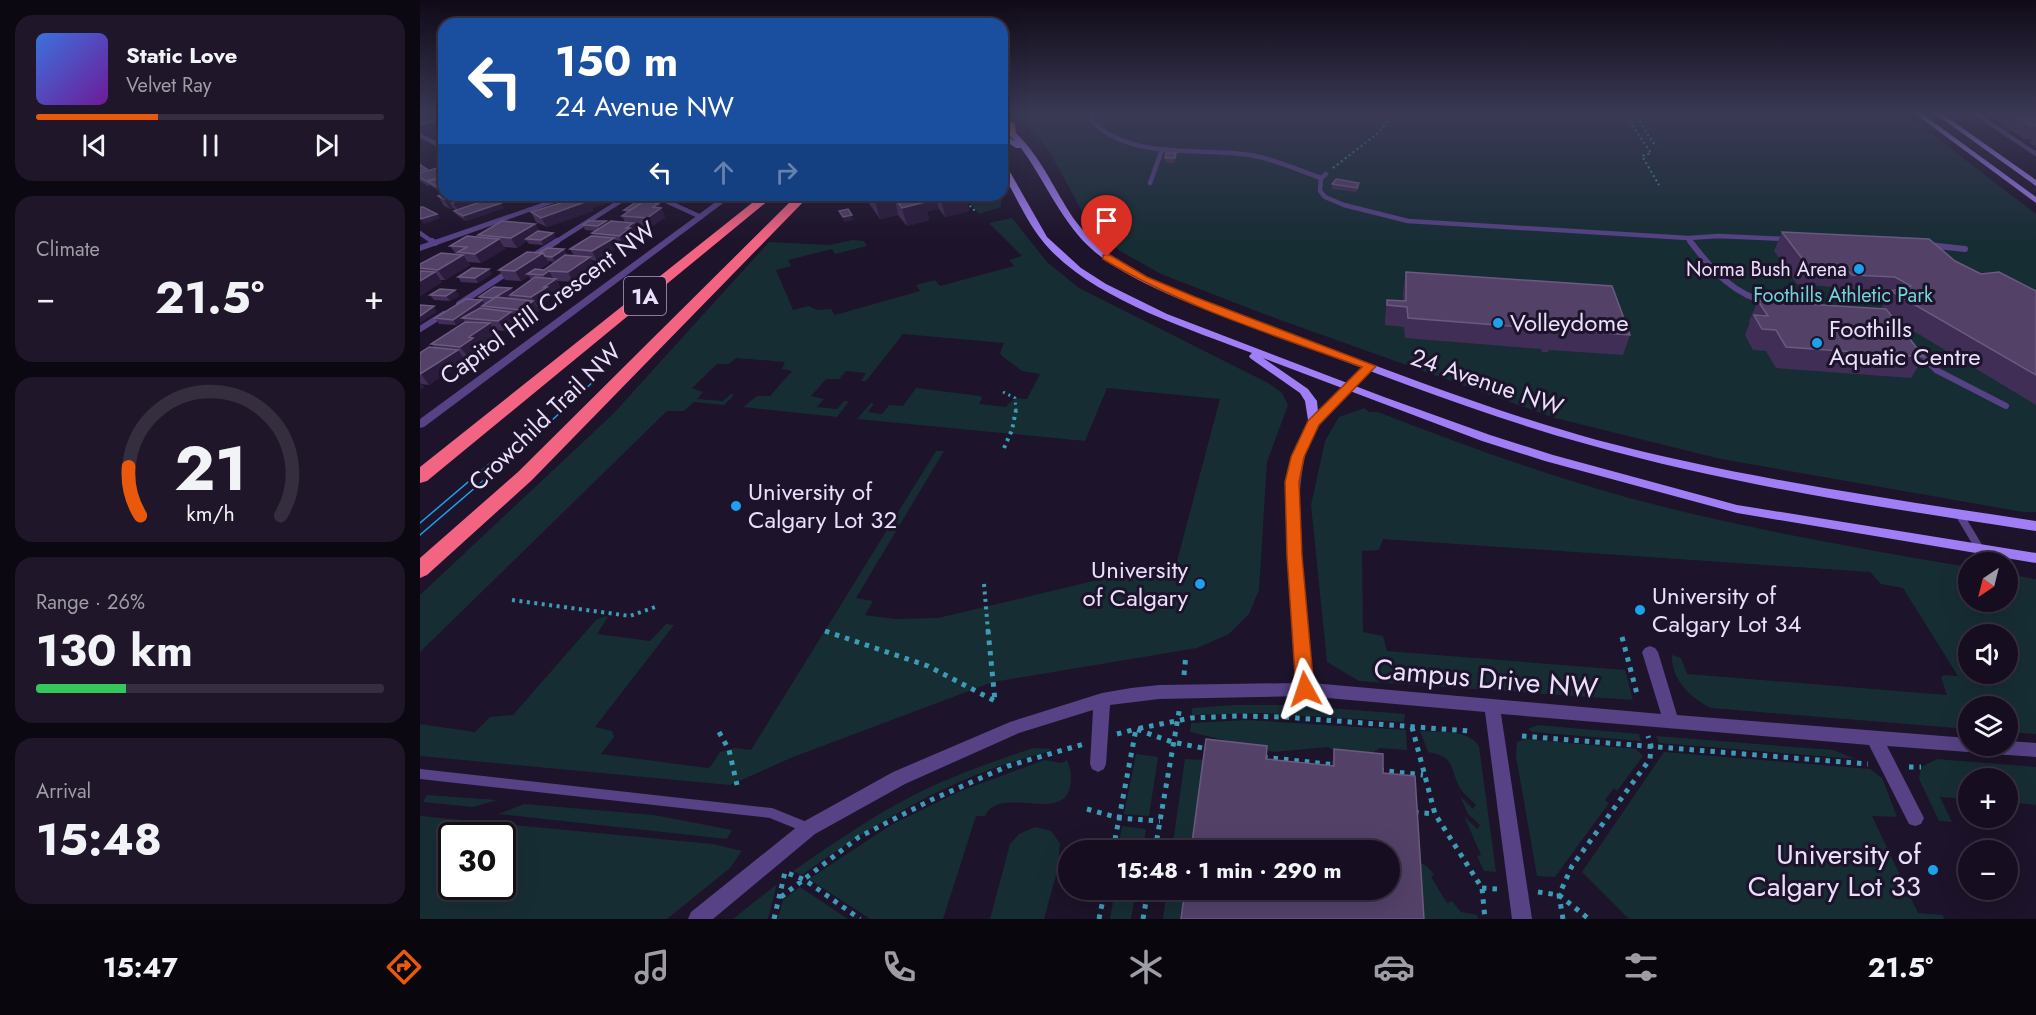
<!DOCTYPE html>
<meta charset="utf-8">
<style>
body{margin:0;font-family:Jost,sans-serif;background:#1f1729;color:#f1f3f6;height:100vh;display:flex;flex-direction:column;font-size:22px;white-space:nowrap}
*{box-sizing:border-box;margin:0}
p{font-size:20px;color:#9e9ca5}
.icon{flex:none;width:33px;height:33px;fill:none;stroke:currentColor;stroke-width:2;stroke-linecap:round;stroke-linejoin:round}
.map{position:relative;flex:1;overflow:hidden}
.sheet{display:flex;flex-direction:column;gap:15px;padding:15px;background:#0c0812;width:420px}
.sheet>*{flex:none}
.banner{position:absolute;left:18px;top:18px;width:570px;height:183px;border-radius:18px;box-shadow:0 6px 24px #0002,0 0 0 2px #352e3e;background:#1a4fa0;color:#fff;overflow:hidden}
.needle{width:39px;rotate:215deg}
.controls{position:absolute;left:1538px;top:552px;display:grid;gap:12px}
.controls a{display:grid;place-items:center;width:60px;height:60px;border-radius:50%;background:#160e20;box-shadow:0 6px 24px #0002,0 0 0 2px #352e3e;font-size:30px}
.speed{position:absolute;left:18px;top:822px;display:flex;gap:12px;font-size:30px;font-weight:700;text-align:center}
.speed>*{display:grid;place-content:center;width:78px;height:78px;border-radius:50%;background:#160e20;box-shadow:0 6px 24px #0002,0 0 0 2px #352e3e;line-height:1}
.speed .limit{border:3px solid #111;border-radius:9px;background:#fff;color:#111}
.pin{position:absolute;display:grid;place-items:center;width:51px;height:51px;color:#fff;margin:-62px -26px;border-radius:50% 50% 50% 0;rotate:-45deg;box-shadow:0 0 6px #0007}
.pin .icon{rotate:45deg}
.me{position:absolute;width:66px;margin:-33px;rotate:355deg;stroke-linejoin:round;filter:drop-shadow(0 0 4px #0008)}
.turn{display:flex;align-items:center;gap:21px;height:126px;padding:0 18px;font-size:27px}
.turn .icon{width:78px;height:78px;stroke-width:2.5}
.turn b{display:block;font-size:42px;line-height:51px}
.lanes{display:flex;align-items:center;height:57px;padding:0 18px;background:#0003;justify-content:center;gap:30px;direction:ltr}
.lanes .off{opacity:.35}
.big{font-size:45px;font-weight:700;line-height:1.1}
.sheet .widget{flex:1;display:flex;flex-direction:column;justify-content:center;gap:9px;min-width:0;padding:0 21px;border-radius:18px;background:#1f1729}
.sheet .dial{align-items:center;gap:0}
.dial svg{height:156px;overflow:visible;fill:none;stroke:#352e3e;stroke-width:7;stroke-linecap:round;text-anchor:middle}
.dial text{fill:#f1f3f6;stroke:none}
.song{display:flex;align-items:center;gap:18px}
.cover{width:72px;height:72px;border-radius:9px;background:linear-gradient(135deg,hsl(220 70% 55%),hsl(280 70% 35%))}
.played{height:6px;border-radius:3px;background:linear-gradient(90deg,#ea580c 35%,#352e3e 35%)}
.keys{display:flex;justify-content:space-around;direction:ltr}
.heat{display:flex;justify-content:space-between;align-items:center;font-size:33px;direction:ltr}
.charge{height:9px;border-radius:4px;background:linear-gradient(90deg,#34c759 26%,#352e3e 0)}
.trip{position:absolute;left:638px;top:840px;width:342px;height:60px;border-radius:30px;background:#160e20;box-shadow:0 6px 24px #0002,0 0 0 2px #352e3e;font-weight:700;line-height:60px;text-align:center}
.tabs{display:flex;height:96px;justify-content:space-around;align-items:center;background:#09060d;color:#9e9ca5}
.tabs .icon{width:42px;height:42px}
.tabs .selected{color:#ea580c}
.tabs b{font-size:27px;color:#f1f3f6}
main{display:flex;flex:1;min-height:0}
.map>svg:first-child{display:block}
</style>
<main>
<section class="sheet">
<div class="widget">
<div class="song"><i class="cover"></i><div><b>Static Love</b><p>Velvet Ray</p></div></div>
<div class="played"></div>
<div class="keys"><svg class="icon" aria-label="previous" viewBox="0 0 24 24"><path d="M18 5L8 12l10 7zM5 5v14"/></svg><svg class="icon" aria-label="pause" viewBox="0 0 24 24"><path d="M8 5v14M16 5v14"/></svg><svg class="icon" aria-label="next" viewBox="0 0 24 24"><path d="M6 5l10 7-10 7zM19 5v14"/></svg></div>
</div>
<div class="widget"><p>Climate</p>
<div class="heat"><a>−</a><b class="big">21.5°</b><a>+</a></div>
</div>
<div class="widget dial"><svg viewBox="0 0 100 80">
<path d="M14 69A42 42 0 1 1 86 69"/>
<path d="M14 69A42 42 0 0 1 8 44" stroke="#ea580c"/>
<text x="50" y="56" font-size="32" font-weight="700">21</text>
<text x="50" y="72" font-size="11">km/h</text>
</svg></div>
<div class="widget"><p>Range · 26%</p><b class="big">130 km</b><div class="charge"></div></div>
<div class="widget"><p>Arrival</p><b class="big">15:48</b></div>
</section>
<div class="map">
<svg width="1616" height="919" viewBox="0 0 1616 919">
<rect width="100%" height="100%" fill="#1d132a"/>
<!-- green -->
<path fill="#172d34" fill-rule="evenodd" d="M589,113H1484L1616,214V512H1603L1301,459L1135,418L844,314L741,274L700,251L667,221L630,152L613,131Z
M548,195H582L581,207L559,214L545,198Z
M592,218L627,262L659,288L850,384L862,393L868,405L847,462L839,590L829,614L809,634L777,648L573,682L373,757L310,785L0,756V724L55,732L70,717L93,715L176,620L185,616L188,617L177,634L230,641L246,624L254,625L175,727L192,731L194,737L181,754L288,768L291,766L300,752L314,748L331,750L516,451H524L436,598L453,601L445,615L474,619L518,618L757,561L800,399L687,388L665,441L437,419L451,403L454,404L448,412L462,414L469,405L483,406L496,388L560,396L562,398L559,404L586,407C592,398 597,398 607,399L620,374L602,371L582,356L580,353L584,343L483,334L446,381H441L446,373L426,371L419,379H406L391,396L404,399L397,407L417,409L424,401H429L417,417L323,407L337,396H350L372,371L362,369L365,362L316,358L309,364H297L272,388L283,392L277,399L303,401L311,394L314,395L304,405L274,402L264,411H247L0,652V595L193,414L349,242L409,245L432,240L444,241L447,246L415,254L412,249L368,260L371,266L356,270L373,310L389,306L397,310L411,309L415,315L500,291L496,285L515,280L520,286L594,266L589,260L602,256L569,223Z
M944,408L949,412H958C1042,445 1126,475 1213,499C1323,528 1435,548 1548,567V602H1587V574L1616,579V734L1587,732V706H1548V729L1291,708C1270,698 1251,679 1252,655L1261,658L1267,674L1527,695L1521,677L1524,675L1538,676L1483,588L1461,584L1450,572L963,539L959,550L942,551L943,632L963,636L967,651L1205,670L1213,700L939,681L907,662L891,505L905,441L919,417ZM1548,634H1587V674H1548Z
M815,705H869L985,714L984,722L843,713L772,715V708Z
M827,720L986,730L987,750L960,748L949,755L918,753L908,747L854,752L770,732L771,723Z
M1118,725L1219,734L1221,741L1112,732L1108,729Z
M1000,731C1019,732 1048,729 1059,746L1076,872L1064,871L1057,856L1061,855L1044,816L1057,829L1060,825L1048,814L1040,796L1053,809L1056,805C1051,800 1044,794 1040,788C1029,767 1036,757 1008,752Z
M1236,736L1413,750L1436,759L1239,743Z
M1105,739L1216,749L1223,756L1197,791L1194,788L1185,800L1189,803L1135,877L1117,876L1096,756L1097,742Z
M613,748L631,749L628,752C538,773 456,822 382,875L373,871C412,844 451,817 494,795C531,776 572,762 613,748Z
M1244,752L1450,769L1462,778L1477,817L1452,816L1498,913L1523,915L1524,919H1209L1162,872Z
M716,754L738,757L729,816L704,814Z
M765,759L787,760L775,850H752Z
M1517,759L1616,767V805L1587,802V778H1548V799L1520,797L1532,822L1519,821L1499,779L1501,767Z
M624,760L642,763L647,760C651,769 652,777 650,787C642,824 579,784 565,816H556L523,919H450L389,879L471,825L538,792Z
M7,795L77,800L53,807L3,802Z
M104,804L234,815L312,830L307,839L78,814Z
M0,816L293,844L322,851L310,868L247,919H0ZM32,836H82V886H32Z
M702,826L726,829L723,850H702V847H698Z
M615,827L631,831L640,843L638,868L624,919H570L590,844L599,834Z
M993,861C1004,863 1008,866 1014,875L1011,877L1027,903L1032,901L1041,912L1057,915L1058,919H997Z
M357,884L348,919H313Z
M380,887L428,919H358L363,900Z
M695,890H716L711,919H690Z
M747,890H769L765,919H743Z"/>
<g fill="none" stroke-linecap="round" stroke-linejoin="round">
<!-- path-far3 -->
<path stroke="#3b9cb5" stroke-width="2" stroke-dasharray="2 3" stroke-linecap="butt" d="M1204,113L1231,153L1222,156L1239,185
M1214,113L1236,147
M913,168L958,133L974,113
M539,195L555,211"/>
<!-- path-far2 -->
<path stroke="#3b9cb5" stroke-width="3" stroke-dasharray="2 4" stroke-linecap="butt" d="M583,392L595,398L596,411"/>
<!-- path-far1 -->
<path stroke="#3b9cb5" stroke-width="4" stroke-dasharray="3 4.5" stroke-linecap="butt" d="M584,448L592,430L596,410
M564,584L568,631
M92,600L210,616L235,607"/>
<!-- path -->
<path stroke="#3b9cb5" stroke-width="5" stroke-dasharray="4.5 6" stroke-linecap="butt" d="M568,630L575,701
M405,631L508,666L575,701
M1202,637L1217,694
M764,675L766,654
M992,727L1015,814L1062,888L1065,919
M299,732L309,750L317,785
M697,734L716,729L752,742L788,749
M1102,736L1448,764
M843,757L916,765
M1489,767H1501
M959,770L1003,775
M667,809L699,818L740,821
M994,812L1015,814
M693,850L716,729L771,718L818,716L864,717L1049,731
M735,850L760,706
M1062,888L1078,889
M1118,892L1139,895L1169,919
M361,897L439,837L511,800L588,766L664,744
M354,919L365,872L385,880L440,919
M679,919L685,890
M723,919L728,890
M1143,919L1139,895L1152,866L1230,759L1231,746L1228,736"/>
<!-- lane-far3 -->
<path stroke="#564285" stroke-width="4.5" d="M672,113L671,120C710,161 779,147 830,155C855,159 878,170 901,178
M1555,113L1616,154
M906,174L901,178L900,191L905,197L924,205L988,221L1268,238L1299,236L1367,239
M730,183L742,150
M233,195L281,217
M0,233L14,243
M1268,238L1271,243
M134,243L210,195"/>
<!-- lane-far2 -->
<path stroke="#564285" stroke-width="6" d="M12,241L15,243
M1270,241C1292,270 1314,296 1351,303
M1508,245L1545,249
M110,258L137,241
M39,304L90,271
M0,329L24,314
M1497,351L1516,370L1586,406"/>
<!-- lane-far1 -->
<path stroke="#564285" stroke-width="8" d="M1539,514L1560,549"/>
<!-- lane -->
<path stroke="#564285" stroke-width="10" d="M0,774L351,813L388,828"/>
<!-- street -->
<path fill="#564285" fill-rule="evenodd" d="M24,116V120L0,126V122Z
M0,133L24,145V150L0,138Z
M109,195H119L129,201L145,195H157L0,251V245L122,203Z
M305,195H314L4,427L0,428V419Z
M950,363L955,366L954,368C936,386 914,404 899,424C862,473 887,622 892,683L1241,714L1222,652L1225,648L1230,646L1235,648L1238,652L1257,715L1548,738V746H1587V741L1616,743V757L1558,753L1552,751L1548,752L1467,746L1504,818L1501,824L1495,826L1489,824L1449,745L1081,714L1112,919H1092L1065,712L885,696L739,699L690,705L686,764L684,769L678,772L672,769L670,764L673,710L599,733L485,784L395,834L293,919H268L271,912L383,822L473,772L590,722L682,693L711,688L739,685L877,683L867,556L866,496L869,469L876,445L889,420L946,364Z"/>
<!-- secondary -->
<path fill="#a07ef5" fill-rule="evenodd" d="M1494,113H1501L1616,197V203Z
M1514,113H1521L1616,180V186Z
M582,123C616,142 634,192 657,223C671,241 689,256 709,267C766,300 838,321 900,345C991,379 1083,414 1177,440C1321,478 1469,499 1616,521V531C1466,508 1316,486 1170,445C1068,417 968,378 869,340C810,317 723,292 675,252C642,224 626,182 601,148H596L582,139V134L595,141L582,128Z
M582,163L586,165L627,237L661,268L686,284L747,314L964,397L1070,435L1133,455L1317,505L1616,553V563L1317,513L1125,461L1062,441L843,358L888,389L897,401L899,423L897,426H889L885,401L880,393L830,358L829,356L832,353C766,328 665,296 621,239C606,220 594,193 582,172Z"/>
<!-- highway -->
<path fill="#f36483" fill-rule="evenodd" d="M582,115L595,124L596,135L587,133L585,125L582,123Z
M342,195H355L7,481L0,483V467Z
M377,195H390L112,480L7,575L0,578V558L98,472Z"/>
<!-- tram -->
<path stroke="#1ba1ed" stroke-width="1.5" d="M0,523L102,436
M0,535L113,438L176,379"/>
</g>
<!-- wall -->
<path fill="#412e56" d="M1565,113H1616V147L1610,143L1612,139H1604Z
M24,114V124L19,116Z
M756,153L755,163H745V158Z
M0,161L3,166L8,171L17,168L22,193L10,185L8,186L0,181Z
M939,183V187L936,192L912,189V184Z
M71,195L73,199L84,208L46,221L37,215L34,211L36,210L33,208L30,209L24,206L18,196Z
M158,195H195L196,196L187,200L188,202L185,204L172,208L173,211L127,227L116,222L111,212L159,198Z
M443,195H546L549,211L525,217L519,209L507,211L509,220L487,226L478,215L460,219Z
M239,203L245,217L231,227L215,226L218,232L213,235L214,238L203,245H198L199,247L177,261L171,260L175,267L153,282L137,281L141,289L132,296V297L117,307L119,311L107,320L96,319L98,322L85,331L74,330L76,333L59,346L60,348L48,357H43L45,360L9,385L1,384L4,387L0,390V353L14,347L11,344L45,322L44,320L36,325L19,324L15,318L61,300L59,297L91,288L94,292L111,280L109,276L101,281L85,280L79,270L119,253L144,249L147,254L135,262L128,261L129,263L120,269L124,270L154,256L150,249L173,236L172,233L176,231L165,230L163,225L186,221L187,223L205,222L202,216L206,213L204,210Z
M115,224L119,231L133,233L135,237L123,245L109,244L107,241L97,248L84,247L85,249L61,263L48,262L50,265L25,280H20L22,282L0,296V264L36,254L30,246L59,237L58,235Z
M1362,232L1535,261L1561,274L1616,291V405L1472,318L1504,357L1491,378L1356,368L1346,351L1333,350L1325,335L1330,322L1329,321L1338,301L1461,309L1467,298L1464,297L1422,294L1414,287L1377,284L1354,251Z
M69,269L72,274L58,283L41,282L38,277Z
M986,272L1210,335L1203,355L1129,350L1128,352H1122L1121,349L985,338L984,327L965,325V320L967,300L983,301V292Z
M35,290L39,296L30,301L14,300L10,295Z
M914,749L963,773L846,759L912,766Z"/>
<!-- shaded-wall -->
<path fill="#2b1b3d" d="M24,187V192L22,193L19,188Z
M57,195H71L74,200L39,212L33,203L28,199L33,208L30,209L24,199Z
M178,195H195L196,196L187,200L188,202L185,204L172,208L173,211L127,227L121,218L168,201L167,199Z
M498,195H515L519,209L507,211L509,220L487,226L482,208Z
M536,195H546L549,211L525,217L521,199Z
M474,197L478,215L460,219L455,201Z
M81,203L84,208L46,221L43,216Z
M239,203L245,217L231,227L227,218L233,207Z
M17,214L20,218L4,224L1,219Z
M432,215L433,220L424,222L423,217Z
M186,221L188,226L180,231L178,226Z
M213,223L218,232L213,235L214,238L203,245L199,236L206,228Z
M115,224L120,233L106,239L107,241L97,248L91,238Z
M133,233L135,237L123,245L121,240Z
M194,238L199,247L177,261L172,251Z
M79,239L85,249L61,263L55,254Z
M144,249L147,254L135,262L132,257Z
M123,253L129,263L113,274H107L109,276L101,281L95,271Z
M43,255L50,265L25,280L18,270Z
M170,257L175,267L153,282L148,272Z
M69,269L72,274L58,283L55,278Z
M129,271L134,280L136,279L141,289L132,296V297L118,307L111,297L128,284L123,275Z
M15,272L22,282L0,296V281Z
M91,288L94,293L90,295V296L79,303L76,298Z
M35,290L39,296L30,301L26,296Z
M62,300L65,305L50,315L42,318L44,320L36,325L33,320Z
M113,301L119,311L107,320L101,310Z
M14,306L17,312L0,323V316Z
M91,312L98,322L85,331L78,321Z
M70,323L76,333L59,346L60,348L48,357L40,347L49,337Z
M38,350L45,360L9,385L1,374Z
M0,382L4,387L0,390Z"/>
<!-- building -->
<path fill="#534168" stroke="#6b5a7f" stroke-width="1.5" d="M1591,113H1616V126H1611Z
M746,153H756L755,158H745Z
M0,165L7,169L0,171Z
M17,168L24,173V187L19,188L8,182L18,178L6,181L0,178V173Z
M916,179L939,183L937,188L912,184Z
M24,194V195H57L33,203L28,199L31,198L24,199L18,196Z
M159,195H178L167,199Z
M451,195H499L505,202L482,208L474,197L455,201Z
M518,195H537L521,199Z
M160,197L168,201L121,218L111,212Z
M72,198L81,203L43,216L34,211Z
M216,202L221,203L210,210H204Z
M223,202L239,203L233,207L241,208L227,218L202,216Z
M0,207H3L17,214L1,219L0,218Z
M428,209L432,215L423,217L419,211Z
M82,221L115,224L91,238L58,235Z
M169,221H186L178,226L163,225Z
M191,221L213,223L206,228H210L199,236L172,233Z
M118,231L133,233L121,240L106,239Z
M1362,232L1509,239L1535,261L1561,274L1579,272L1616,291V375L1471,291L1491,286L1475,277L1432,275L1424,267L1387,265Z
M47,236L79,239L55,254L38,252L47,247L30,246Z
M171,236L194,238L172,251L150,249Z
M127,248L144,249L132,257L125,256L123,253H119Z
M107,252L123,253L95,271L79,270Z
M21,253L43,255L18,270L0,268V264Z
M145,255L170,257L148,272L129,271L123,275L107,274L115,269L124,270Z
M52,268L69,269L55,278L38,277Z
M0,271L15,272L0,281Z
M986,272L1192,286L1210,335L1133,329L1134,332L1128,331L1127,329L988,318L987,307L967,305V300L986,301Z
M115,277L136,279L124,287H127L111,297L90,295Z
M74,287L91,288L74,298L59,297Z
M20,289L35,290L26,296L10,295Z
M76,297L113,301L101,310L62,306Z
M46,299L62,300L33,320L15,318Z
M1338,301L1466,309L1504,357L1366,347L1356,330L1342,329L1334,315L1348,316Z
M0,305L14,306L0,316Z
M60,308L91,312L78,321L42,318Z
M45,322L70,323L49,337L53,338L40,347L11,344Z
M9,347L38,350L0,374V353Z
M786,739L847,746L846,759L914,766V749L963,754V773L995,776L1004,919H761L765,890H969V850H771Z"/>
<!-- sky -->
<linearGradient id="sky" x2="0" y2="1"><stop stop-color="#100a17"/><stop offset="0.47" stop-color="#3a3955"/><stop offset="1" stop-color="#3a3955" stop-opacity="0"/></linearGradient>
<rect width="1616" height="242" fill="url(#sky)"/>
<!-- route -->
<path fill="#ea580c" stroke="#983908" stroke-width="1.5" d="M683,255H690L727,277L775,297L956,366L899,425L884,457L879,482L882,556L894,689L891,694L885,697L879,694L876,689L867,556L865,482L871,457L888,421L942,367C854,335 763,307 683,259Z"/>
<!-- markers -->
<g fill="#1ba1ed" stroke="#1d132a" stroke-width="2">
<circle cx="1439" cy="269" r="6"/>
<circle cx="1078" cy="323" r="6"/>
<circle cx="1397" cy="343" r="6"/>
<circle cx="316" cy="506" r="6"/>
<circle cx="780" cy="584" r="6"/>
<circle cx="1220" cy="610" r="6"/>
<circle cx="1513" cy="870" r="6"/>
</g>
<g text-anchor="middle" stroke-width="6" stroke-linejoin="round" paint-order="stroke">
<!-- far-poi labels -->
<g font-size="20" fill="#eadffc" stroke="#1d132a" text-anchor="end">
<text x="1427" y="276">Norma Bush Arena</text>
</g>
<!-- far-park labels -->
<g font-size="20" fill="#6fd7d8" stroke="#1d132a">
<text x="1423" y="302">Foothills Athletic Park</text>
</g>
<!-- shield labels -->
<rect fill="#1d132a" stroke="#aca2bd" stroke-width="1.5" x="204" y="277" width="42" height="38" rx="4.5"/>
<g font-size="22" font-weight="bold" fill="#eadffc">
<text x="225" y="304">1A</text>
</g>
<!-- street labels -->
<g font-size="24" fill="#eadffc" stroke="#1d132a">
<text transform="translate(128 303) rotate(-36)" y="8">Capitol Hill Crescent NW</text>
<text transform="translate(1067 382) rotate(19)" y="8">24 Avenue NW</text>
<text transform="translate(125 417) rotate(-44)" y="8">Crowchild Trail NW</text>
</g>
<!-- poi labels -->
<g font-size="24" fill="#eadffc" stroke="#1d132a" text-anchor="start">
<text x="1090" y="331">Volleydome</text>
<text x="1409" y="337">Foothills<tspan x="1409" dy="28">Aquatic Centre</tspan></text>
<text x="328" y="500">University of<tspan x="328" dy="28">Calgary Lot 32</tspan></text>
<text x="768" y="578" text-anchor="end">University<tspan x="768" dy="28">of Calgary</tspan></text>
<text x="1232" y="604">University of<tspan x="1232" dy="28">Calgary Lot 34</tspan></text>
</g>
<!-- near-street labels -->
<g font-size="28" fill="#eadffc" stroke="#1d132a">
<text transform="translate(1066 678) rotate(5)" y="10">Campus Drive NW</text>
</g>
<!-- near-poi labels -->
<g font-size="28" fill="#eadffc" stroke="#1d132a" text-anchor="end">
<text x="1501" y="864">University of<tspan x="1501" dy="32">Calgary Lot 33</tspan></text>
</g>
</g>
</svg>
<div class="controls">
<a><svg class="needle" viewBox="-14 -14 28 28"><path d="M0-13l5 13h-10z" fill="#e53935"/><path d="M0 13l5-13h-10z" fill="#9e9ca5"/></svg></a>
<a><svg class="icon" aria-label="sound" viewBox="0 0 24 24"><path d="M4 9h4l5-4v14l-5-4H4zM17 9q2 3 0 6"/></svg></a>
<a><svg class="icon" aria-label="layers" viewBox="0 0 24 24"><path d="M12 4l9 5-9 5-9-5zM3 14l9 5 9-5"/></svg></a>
<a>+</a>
<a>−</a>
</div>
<div class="speed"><div class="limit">30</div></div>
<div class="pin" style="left:687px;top:257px;background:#d93025"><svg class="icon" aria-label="arrive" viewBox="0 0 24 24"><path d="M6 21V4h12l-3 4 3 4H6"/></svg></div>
<svg class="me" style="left:885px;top:689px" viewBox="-20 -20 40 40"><path d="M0-17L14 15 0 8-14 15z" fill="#ea580c" stroke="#fff" stroke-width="4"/></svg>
<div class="trip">15:48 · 1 min · 290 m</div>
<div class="banner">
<div class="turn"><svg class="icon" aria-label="left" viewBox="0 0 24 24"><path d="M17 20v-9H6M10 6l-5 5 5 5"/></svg><div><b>150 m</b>24 Avenue NW</div></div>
<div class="lanes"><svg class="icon" aria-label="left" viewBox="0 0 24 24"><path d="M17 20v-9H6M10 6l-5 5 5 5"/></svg><svg class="icon off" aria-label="ahead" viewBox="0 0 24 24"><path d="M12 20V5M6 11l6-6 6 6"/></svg><svg class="icon off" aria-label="right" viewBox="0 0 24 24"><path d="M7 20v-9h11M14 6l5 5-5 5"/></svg></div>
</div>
</div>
</main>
<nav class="tabs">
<b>15:47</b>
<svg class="icon selected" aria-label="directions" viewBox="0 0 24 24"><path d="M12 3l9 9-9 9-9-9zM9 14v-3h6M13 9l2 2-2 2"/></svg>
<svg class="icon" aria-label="music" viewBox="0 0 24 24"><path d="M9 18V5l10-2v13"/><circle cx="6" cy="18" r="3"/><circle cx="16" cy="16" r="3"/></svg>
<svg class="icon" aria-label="phone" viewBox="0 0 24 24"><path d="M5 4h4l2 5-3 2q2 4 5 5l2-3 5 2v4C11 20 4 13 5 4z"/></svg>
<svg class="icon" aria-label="climate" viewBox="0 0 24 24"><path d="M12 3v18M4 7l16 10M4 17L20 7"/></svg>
<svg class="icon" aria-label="car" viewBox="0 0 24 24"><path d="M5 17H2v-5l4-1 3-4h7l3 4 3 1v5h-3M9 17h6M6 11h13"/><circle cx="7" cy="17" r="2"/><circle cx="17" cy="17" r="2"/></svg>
<svg class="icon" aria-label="filters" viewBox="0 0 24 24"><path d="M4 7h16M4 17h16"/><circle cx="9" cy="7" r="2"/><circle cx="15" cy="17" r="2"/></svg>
<b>21.5°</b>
</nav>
